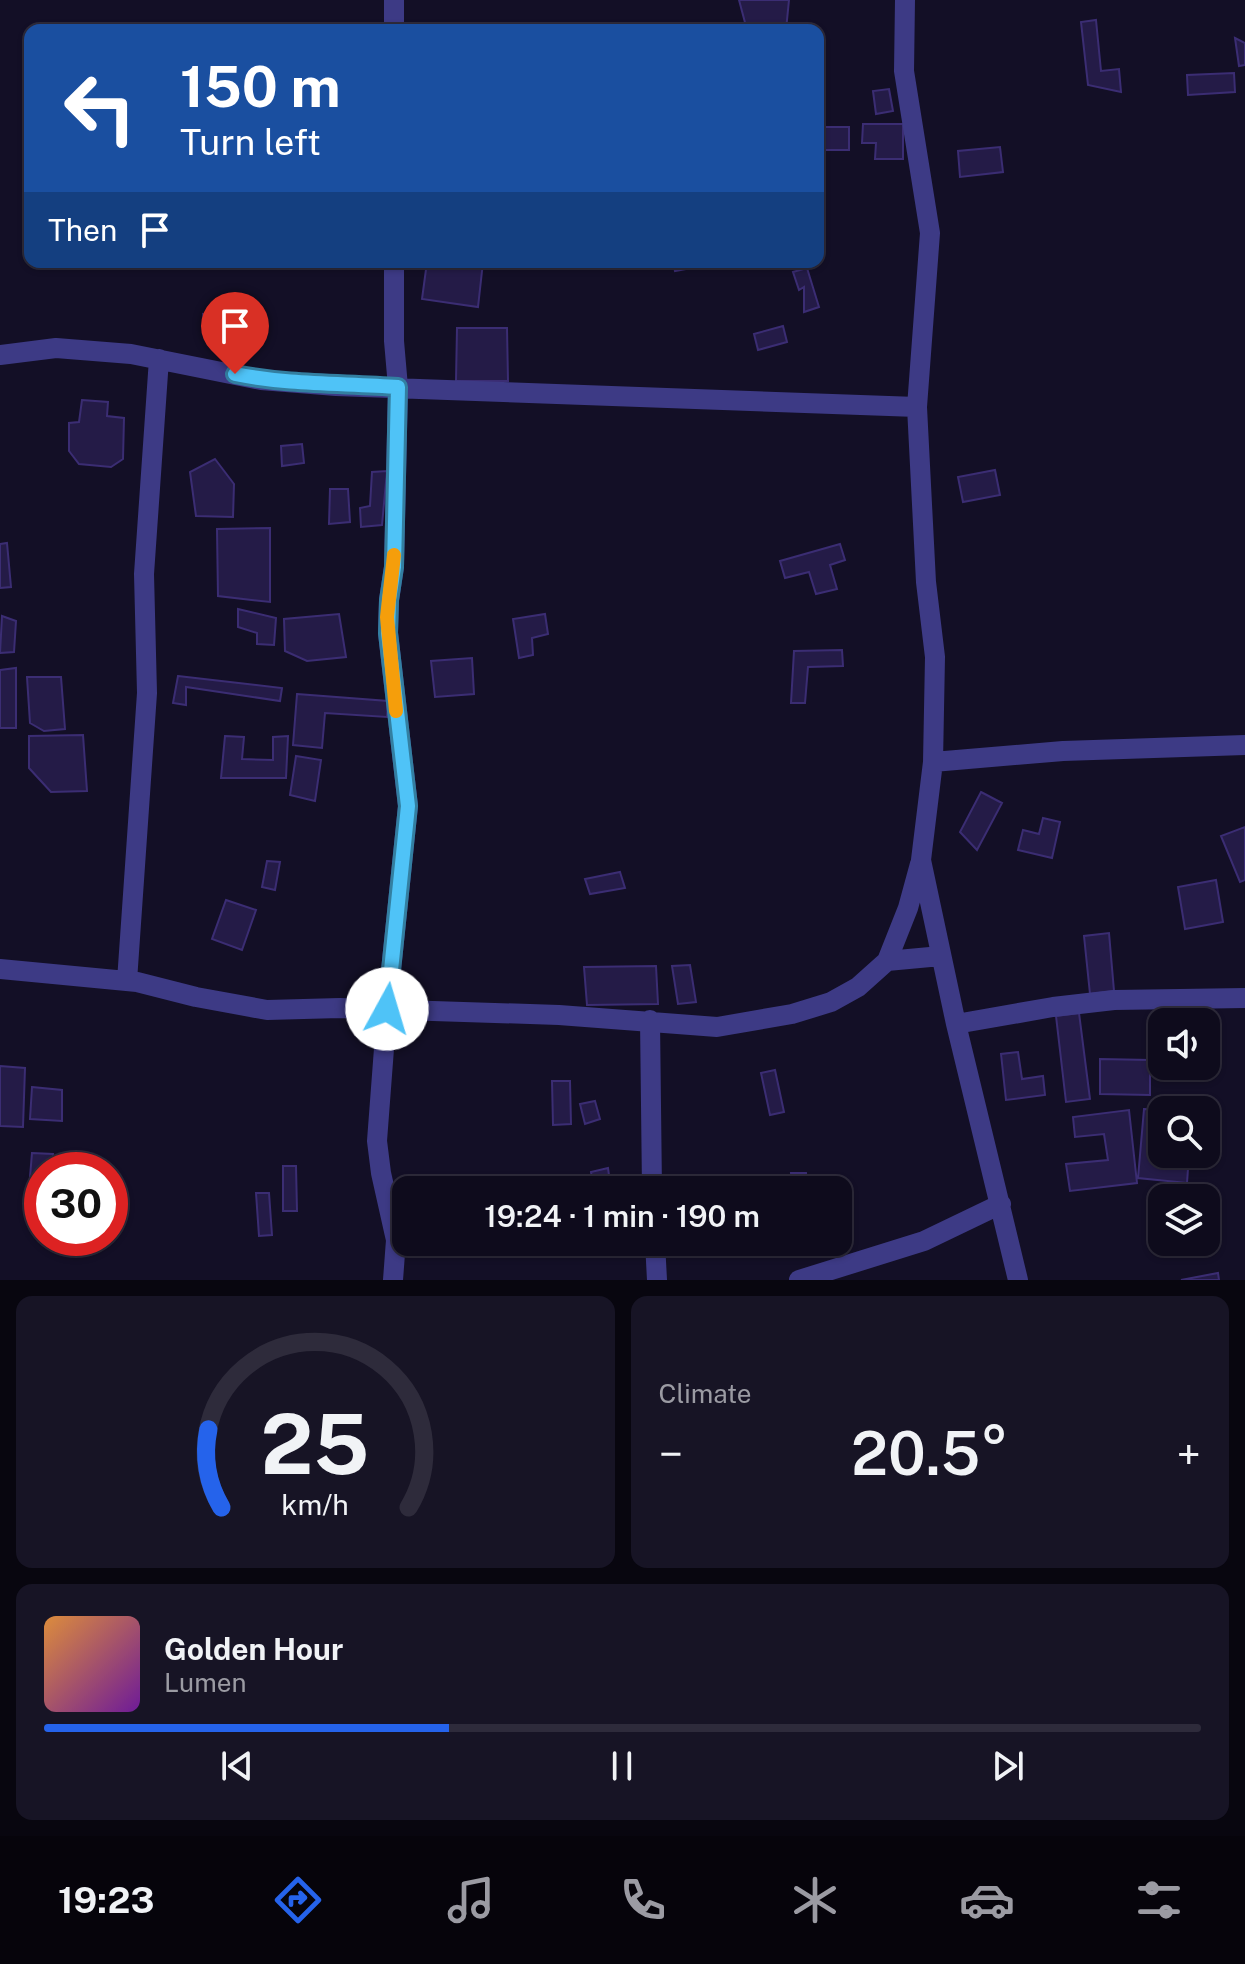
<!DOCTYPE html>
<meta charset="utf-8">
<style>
body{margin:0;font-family:"Public Sans",sans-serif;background:#171425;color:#f1f3f6;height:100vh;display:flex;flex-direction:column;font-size:30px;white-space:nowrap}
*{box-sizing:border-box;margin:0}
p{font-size:26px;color:#9b9ba3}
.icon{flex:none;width:44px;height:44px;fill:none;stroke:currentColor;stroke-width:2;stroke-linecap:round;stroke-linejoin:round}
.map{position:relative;height:1280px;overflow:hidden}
.side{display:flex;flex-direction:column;gap:16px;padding:16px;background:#08060f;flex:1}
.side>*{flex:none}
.guide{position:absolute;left:24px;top:24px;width:800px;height:244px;border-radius:16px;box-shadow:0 2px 6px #0004,0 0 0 2px #2e2b3b;background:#1a4fa0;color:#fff;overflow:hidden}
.tools{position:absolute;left:1148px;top:1008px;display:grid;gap:16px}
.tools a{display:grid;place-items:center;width:72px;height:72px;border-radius:16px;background:#0e0b1c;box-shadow:0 2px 6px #0004,0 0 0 2px #2e2b3b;font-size:40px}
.speed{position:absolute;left:24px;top:1152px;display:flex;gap:16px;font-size:40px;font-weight:700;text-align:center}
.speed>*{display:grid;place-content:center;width:104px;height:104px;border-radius:50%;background:#0e0b1c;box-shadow:0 2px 6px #0004,0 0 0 2px #2e2b3b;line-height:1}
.speed .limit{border:12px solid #d22;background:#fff;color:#111}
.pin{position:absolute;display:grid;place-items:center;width:68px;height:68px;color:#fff;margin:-82px -34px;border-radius:50% 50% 50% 0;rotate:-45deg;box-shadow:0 0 8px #0007}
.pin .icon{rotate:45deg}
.me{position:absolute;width:88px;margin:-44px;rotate:6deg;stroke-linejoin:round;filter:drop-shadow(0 0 6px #0008)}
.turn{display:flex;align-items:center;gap:28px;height:168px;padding:0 24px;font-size:36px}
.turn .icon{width:104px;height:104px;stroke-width:2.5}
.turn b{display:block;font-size:56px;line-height:68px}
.then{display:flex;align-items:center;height:76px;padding:0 24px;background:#0003;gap:16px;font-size:30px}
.big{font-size:60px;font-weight:600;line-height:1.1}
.side .tile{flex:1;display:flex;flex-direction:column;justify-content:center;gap:12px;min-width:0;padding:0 28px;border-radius:16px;background:#171425}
.side .dial{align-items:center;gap:0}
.dial svg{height:208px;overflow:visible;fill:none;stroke:#2e2b3b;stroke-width:7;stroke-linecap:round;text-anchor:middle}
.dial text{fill:#f1f3f6;stroke:none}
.song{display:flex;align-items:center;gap:24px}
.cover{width:96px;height:96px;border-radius:12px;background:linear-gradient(135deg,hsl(30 70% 55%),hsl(280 70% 35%))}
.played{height:8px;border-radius:4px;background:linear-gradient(90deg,#2563eb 35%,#2e2b3b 35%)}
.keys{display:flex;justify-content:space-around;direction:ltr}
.heat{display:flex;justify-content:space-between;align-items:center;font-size:44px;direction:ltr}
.side .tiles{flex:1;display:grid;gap:16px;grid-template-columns:1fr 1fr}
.tile:last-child{grid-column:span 2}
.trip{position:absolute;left:392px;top:1176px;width:460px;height:80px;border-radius:16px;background:#0e0b1c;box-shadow:0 2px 6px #0004,0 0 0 2px #2e2b3b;font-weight:600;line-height:80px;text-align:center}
.menu{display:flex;height:128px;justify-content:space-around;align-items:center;background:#06040b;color:#9b9ba3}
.menu .icon{width:56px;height:56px}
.menu .current{color:#2563eb}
.menu b{font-size:36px;color:#f1f3f6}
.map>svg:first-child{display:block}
</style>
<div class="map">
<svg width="1245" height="1280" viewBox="0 0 1245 1280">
<rect width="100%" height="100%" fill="#130f26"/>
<!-- building -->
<path fill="#241b47" stroke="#3b2d73" stroke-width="2" d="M739,0H789L786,30H747Z
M1096,20L1101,71L1119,69L1121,92L1088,85L1081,22Z
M1235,38L1245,43V65L1239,66Z
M1234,73L1235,92L1188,95L1187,75Z
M889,89L893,111L876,114L873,91Z
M863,124H903V159H875L876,143H862Z
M818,127H849V150H818Z
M1000,147L1003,172L960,177L958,151Z
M427,262H483L478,307L422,299Z
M673,262H723L675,271Z
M807,268L819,307L804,312V287L799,290L793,272Z
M203,314L247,321L244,336L204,331Z
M783,326L787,342L758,350L754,334Z
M457,328H507L508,381H456Z
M82,400L108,402L107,416L124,418L123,459L111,467L79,464L69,451V423L79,422Z
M302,444L304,463L282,466L281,446Z
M215,459L234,484L233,517L196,516L190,472Z
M995,470L1000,495L963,502L958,477Z
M387,471L382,525L361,527L360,508L370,506L372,472Z
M330,489H348L350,522L329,524Z
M270,528V602L218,596L217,529Z
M7,543L11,587L0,588V544Z
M840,544L845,560L830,565L837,589L816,594L809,572L785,578L780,561Z
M238,609L276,618L274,645L257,644V633L238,627Z
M339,614L346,657L307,661L285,651L284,619Z
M545,614L548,634L532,638L533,655L519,658L513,619Z
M2,616L16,621L14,652L0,653Z
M842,650L843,666L808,667L805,703H791L794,651Z
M472,658L474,694L435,697L431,661Z
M16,668V728H0V670Z
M178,676L282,688L280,701L186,687V705L173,703Z
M27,677H61L65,729L44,731L30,723Z
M297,694L388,701L387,717L325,713L322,748L293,745Z
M83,735L87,791L51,792L29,768V736Z
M225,736L244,737L242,759L273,760V737L288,736L286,778H221Z
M296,756L321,760L315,801L290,795Z
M981,792L1002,803L977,850L960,832Z
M1043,818L1060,822L1052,858L1018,850L1023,830L1039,834Z
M1245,827V880L1240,882L1221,836Z
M267,861L280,862L275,890L262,887Z
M620,872L625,888L590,894L585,879Z
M1216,880L1223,922L1185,929L1178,887Z
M226,900L256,910L242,950L212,939Z
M1109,933L1114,991L1090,994L1084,936Z
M690,965L696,1002L678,1004L672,966Z
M656,966L658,1004L587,1005L584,967Z
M1079,1013L1090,1099L1066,1102L1056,1016Z
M1018,1052L1022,1079L1043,1076L1045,1095L1006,1100L1001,1054Z
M1100,1059L1150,1060V1095L1100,1094Z
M0,1066L25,1068L23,1127L0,1126Z
M775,1070L784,1112L770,1115L761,1073Z
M552,1081H570L571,1124L553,1125Z
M32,1087L62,1090V1121L30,1119Z
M595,1101L600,1119L585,1124L580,1104Z
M1144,1109L1163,1110L1162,1154L1189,1155L1187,1183L1138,1178Z
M1129,1110L1137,1183L1070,1191L1066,1164L1108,1160L1104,1134L1075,1137L1073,1117Z
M32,1153L53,1154L52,1169L57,1170H42V1191L29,1189Z
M283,1166H296L297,1211H283Z
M608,1168L611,1190H594L591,1172Z
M791,1173H806L808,1190H793Z
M256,1193H269L272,1235L259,1236Z
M489,1242H510L512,1247L491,1253Z
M1218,1273L1219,1280H1181Z"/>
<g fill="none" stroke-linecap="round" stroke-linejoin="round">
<!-- street -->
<path stroke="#3d3a85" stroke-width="20" d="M905,0L904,71L930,233L917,407L926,582L935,657L933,762L921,860L956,1024L1018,1280
M394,30V0
M0,355L56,348L131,354L261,380L336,386L917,407
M933,762L1063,751L1245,745
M887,961L941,956
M0,969L137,982L196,997L267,1010L340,1008L559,1015L717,1027L792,1014L831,1002L858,987L887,961L908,908L920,864
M127,981L147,693L144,574L159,359
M650,1020L652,1190
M956,1024L1053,1007L1114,1000L1245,998
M655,1242L657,1280
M393,1280L396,1240L381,1173L377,1141L387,1009L408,806L388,633L389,600L394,567L398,387L394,341V262
M799,1280L924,1241L1001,1204"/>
</g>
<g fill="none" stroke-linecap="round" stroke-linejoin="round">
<!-- route casing -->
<g stroke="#337fa1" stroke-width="20">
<path id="route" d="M235,374C289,385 343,383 398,387L394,567L389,600L388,633L408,806L387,1009"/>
</g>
<!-- route -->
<use href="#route" stroke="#4fc3f7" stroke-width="14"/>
<!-- slow -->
<path stroke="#f59e0b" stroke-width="14" d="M394,555L387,617L396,711"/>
</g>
</svg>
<div class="tools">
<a><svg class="icon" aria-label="sound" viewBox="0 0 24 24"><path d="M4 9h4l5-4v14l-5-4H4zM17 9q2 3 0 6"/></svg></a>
<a><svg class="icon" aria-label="search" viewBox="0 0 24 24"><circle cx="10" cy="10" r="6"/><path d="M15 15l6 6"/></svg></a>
<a><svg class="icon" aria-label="layers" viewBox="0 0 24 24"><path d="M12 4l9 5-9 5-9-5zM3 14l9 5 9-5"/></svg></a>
</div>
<div class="speed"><div class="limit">30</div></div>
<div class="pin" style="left:235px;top:374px;background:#d93025"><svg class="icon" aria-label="arrive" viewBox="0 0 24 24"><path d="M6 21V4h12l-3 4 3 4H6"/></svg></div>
<svg class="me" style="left:387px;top:1009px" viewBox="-20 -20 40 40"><circle r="19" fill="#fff"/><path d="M0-13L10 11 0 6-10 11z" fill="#4fc3f7"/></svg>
<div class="trip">19:24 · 1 min · 190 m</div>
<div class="guide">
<div class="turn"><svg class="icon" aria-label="left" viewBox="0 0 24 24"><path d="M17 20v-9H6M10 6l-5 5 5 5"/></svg><div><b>150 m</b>Turn left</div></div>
<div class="then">Then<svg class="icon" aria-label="arrive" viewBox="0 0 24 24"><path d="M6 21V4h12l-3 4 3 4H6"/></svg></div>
</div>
</div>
<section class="side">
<div class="tiles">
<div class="tile dial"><svg viewBox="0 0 100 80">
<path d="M14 69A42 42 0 1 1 86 69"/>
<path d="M14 69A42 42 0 0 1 9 39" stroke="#2563eb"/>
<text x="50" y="56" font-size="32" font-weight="700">25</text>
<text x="50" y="72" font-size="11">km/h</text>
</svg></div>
<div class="tile"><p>Climate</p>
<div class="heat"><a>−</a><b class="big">20.5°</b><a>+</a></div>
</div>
<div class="tile">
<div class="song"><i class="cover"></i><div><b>Golden Hour</b><p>Lumen</p></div></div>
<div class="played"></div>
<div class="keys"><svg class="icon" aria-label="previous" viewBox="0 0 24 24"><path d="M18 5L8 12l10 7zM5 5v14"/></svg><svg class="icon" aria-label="pause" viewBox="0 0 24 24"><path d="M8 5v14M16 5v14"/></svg><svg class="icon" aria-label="next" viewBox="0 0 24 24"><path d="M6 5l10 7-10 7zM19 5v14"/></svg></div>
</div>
</div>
</section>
<nav class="menu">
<b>19:23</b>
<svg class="icon current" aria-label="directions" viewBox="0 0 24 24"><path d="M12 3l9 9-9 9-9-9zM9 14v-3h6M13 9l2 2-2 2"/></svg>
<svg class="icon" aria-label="music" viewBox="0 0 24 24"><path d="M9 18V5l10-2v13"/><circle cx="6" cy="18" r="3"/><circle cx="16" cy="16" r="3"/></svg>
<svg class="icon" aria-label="phone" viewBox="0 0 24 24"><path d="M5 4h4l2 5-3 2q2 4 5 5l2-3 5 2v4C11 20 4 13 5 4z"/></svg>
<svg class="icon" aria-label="climate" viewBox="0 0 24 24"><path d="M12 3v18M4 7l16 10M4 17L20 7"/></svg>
<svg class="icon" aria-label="car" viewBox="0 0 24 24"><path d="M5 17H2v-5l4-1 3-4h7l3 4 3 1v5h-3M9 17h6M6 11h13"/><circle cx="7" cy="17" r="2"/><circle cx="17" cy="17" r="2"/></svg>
<svg class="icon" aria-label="filters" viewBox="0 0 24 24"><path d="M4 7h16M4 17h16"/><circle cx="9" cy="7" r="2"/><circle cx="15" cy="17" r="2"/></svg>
</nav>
